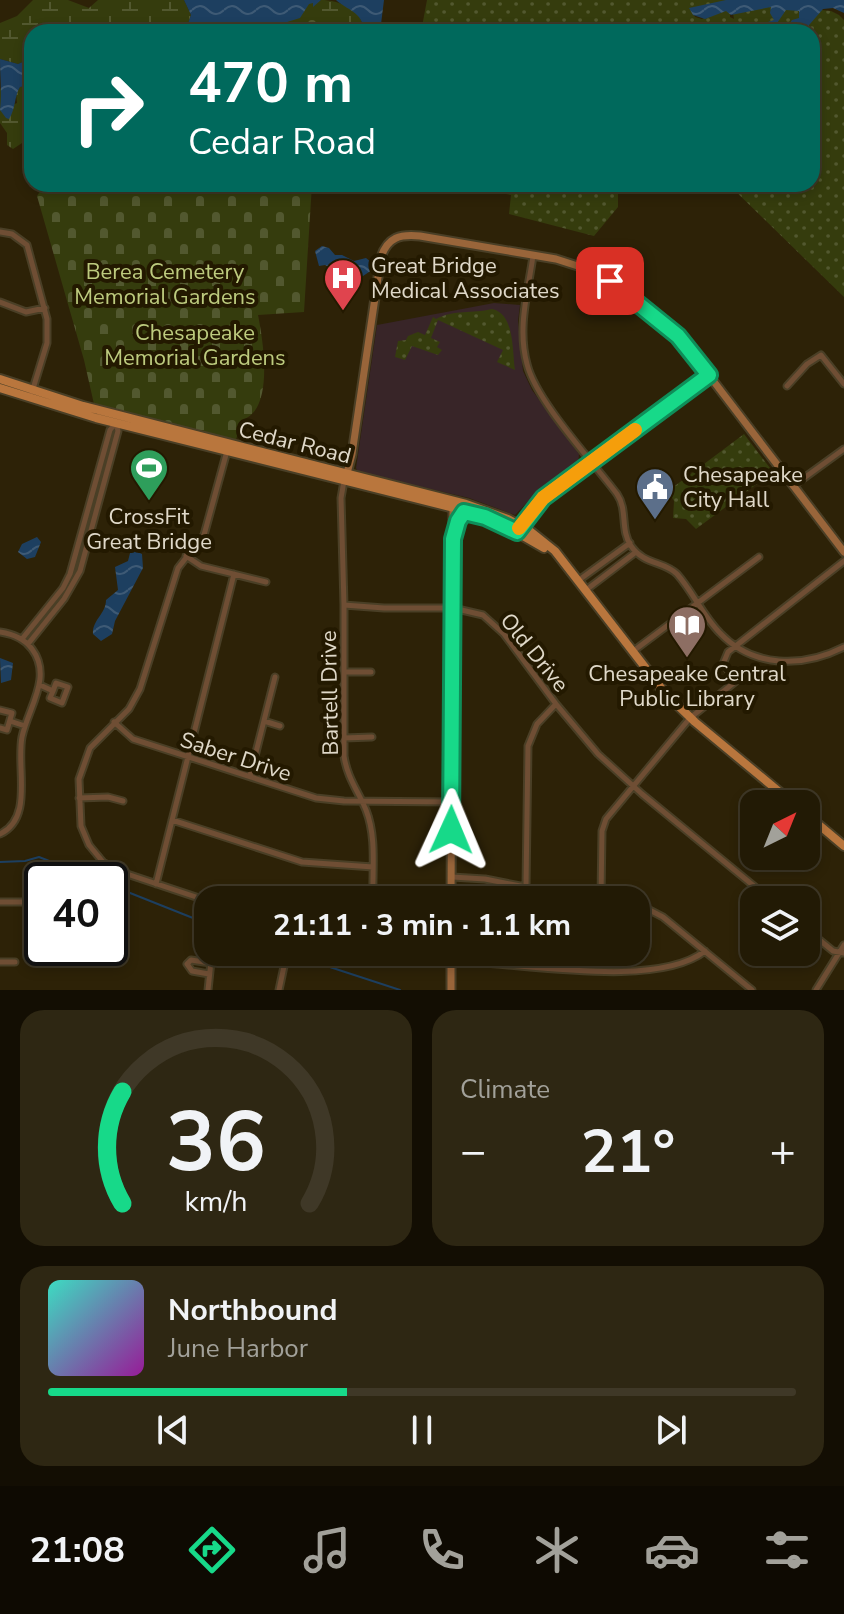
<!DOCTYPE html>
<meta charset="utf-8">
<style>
body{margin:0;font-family:"Nunito Sans",sans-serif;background:#2e2713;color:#f1f3f6;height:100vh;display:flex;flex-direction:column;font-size:30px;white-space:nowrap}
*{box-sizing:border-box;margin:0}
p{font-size:26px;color:#a2a19a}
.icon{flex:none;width:44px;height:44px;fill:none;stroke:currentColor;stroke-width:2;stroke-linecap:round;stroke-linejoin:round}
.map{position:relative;height:990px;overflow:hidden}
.panel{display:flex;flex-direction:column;gap:20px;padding:20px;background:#130e03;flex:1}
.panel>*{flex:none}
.guide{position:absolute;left:24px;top:24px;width:796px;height:168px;border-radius:24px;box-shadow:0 4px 12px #0003,0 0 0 2px #3f3827;background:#00695c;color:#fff;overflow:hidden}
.needle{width:52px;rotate:43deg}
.buttons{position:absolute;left:740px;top:790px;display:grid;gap:16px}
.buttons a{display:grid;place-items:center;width:80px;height:80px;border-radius:16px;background:#221a05;box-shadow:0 4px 12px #0003,0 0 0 2px #3f3827;font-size:40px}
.speed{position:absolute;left:24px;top:862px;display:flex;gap:16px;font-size:40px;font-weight:700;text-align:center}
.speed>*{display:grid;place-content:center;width:104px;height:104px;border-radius:50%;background:#221a05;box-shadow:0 4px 12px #0003,0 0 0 2px #3f3827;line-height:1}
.speed .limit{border:4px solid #111;border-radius:12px;background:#fff;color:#111}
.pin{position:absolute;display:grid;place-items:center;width:68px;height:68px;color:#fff;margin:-34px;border-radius:16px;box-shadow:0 4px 12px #0006}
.me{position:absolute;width:88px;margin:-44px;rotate:1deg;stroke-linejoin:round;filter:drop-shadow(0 0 6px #0008)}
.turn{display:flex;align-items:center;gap:28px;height:168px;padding:0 32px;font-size:36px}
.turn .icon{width:104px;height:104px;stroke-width:2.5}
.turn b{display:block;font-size:56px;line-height:68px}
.big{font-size:60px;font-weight:700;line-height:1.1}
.panel .tile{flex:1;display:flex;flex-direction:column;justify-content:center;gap:12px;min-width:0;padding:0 28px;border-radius:24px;background:#2e2713}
.panel .dial{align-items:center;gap:0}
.dial svg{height:208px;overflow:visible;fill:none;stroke:#3f3827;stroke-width:7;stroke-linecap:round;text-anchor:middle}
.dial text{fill:#f1f3f6;stroke:none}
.song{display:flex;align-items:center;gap:24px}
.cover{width:96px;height:96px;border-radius:12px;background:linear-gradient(135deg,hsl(170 70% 55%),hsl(300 70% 35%))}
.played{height:8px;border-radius:4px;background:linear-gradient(90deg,#17d989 40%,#3f3827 40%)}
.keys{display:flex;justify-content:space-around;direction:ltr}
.heat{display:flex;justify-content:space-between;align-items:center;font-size:44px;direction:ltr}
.panel .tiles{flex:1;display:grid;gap:20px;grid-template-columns:1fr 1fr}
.tile:last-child{grid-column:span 2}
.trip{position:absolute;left:194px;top:886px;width:456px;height:80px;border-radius:24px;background:#221a05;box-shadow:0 4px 12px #0003,0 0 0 2px #3f3827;font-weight:700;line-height:80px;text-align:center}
.menu{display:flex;height:128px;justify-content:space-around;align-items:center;background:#0e0a02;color:#a2a19a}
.menu .icon{width:56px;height:56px}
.menu .selected{color:#17d989}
.menu b{font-size:36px;color:#f1f3f6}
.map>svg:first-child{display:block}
</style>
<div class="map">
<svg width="844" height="990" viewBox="0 0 844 990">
<defs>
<pattern id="wetland-marsh" width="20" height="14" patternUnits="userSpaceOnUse" patternTransform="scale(2)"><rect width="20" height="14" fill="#353c0d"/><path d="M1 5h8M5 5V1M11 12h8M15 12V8" fill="none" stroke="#52582f"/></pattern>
<pattern id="cemetery-stones" width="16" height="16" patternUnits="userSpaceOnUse" patternTransform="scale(2)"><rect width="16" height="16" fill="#353c0d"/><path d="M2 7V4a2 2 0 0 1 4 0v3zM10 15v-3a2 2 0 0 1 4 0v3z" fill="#52582f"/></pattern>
<pattern id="park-dots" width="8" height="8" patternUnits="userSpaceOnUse" patternTransform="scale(2)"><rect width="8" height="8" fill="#353c0d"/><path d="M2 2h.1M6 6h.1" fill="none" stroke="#52582f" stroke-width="1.8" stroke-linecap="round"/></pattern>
<pattern id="water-waves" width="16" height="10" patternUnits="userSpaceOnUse" patternTransform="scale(2)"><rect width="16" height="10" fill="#1d3f60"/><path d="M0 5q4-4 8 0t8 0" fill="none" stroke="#3e5a75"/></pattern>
</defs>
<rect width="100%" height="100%" fill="#2d2207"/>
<!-- education -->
<path fill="#382528" d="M494,303L520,305L518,321L523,371L532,390L579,454L578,466L534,495L515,515L469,498L358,472L356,468L377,325Z"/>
<!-- wetland -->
<path fill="url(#wetland-marsh)" d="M33,0H68L89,8L98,0H184L191,15L185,32H32V58L18,64L0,59V23L17,16Z
M321,0C339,0 365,10 363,32H271Z
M24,86L32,90V139H28L13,149L7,145V133L0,123V88L3,94L1,110L17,103L16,94L20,87Z"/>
<!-- cemetery -->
<path fill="url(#cemetery-stones)" d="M315,0L319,32H242Z
M45,184H312L304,312L258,315C263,340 275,412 241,420L236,440L94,404L84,360L37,196Z"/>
<!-- park -->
<path fill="url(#park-dots)" d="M427,0H745L691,8L695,17L702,19L723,7L730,12V17L734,19L733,13L766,4L831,11L839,15L844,20V297L728,184H812V32H421Z
M453,184H627L618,194V207L594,236L509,214L511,195Z
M492,309C515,314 512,350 515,370L497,362L503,350L438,320L431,338L440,342L437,347L442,350L438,355L412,346L405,360L395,357L398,341L406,340L408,336L418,332L425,335L433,317L436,319C455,309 472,314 492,309Z
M744,434L773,472L696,529L686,519L673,518L674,501L668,491Z"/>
<!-- water -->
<path fill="url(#water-waves)" d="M184,0H321L313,7V3L309,4L300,18L271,27V32H185L191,15Z
M336,0H384L380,32H363C365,13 347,10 336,0Z
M726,0H844V13L833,8L823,9L803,32H784L792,20L799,18V11L786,10L773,29H768L766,25L768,22L774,20L770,13L771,7L731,15L726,11L705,19L693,15L689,8Z
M32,58V90L25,86L20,87C14,97 16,108 9,119L6,118L0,110C2,92 0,77 0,59L18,64Z
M322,246L329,248L335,255H342L354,261L366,258L372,263V270L363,276L342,274L325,265L319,266L315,251Z
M37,537L41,542L35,557L27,559L18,552L22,544Z
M131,549L142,554L143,568L115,621L112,634L101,641L93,634C92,620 106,614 106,600L118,590L115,567L128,561Z
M0,658L13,663L11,680L1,683Z"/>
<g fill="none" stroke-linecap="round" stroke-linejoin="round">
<!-- stream -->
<path stroke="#1d3f60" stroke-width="2" d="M0,862L25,861L39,857L98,880
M110,885L208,924
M282,952H283
M290,954L400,990"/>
<!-- street casing -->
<g stroke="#4a3f26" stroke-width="9">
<path id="street" d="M0,232L12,234L27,245L47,319V343L32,392
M533,256C528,292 517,328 527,364C536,401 593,462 617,494C628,510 620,530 631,546C644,565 664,561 677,574C693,592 703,616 720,633C753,668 803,668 844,647
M0,302L26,312L45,308
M787,386L807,364L821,355L844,384
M344,481L341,498L344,605V756C347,777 358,791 366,810C377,838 372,870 373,900
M793,486L844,449
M186,556L201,566L266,582
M579,580L630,543
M586,590L636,552
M344,605L384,608H453L483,615L504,634L556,704L598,754L642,794L771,900
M0,632C13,634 24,638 32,649C53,677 28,708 22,737C16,768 34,818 0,834
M22,639L63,588L70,574L110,430L115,424
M28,644L64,599L80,571L118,431L116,423
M632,652L759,557
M344,672H371
M40,685L53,691L50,698L62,703L68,687L56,683L53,691
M0,710L12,713L7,730L0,728
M10,721L25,726
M264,721L280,726
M114,722L133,739L316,798L344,801L452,802
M344,738L372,737
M250,776L275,677
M79,798L108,797L123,801
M172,820L302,862L373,867
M452,877L485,879L551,892L626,900
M156,884L234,574
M526,887L528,746L537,724L556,704
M601,897L602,831L606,819L690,718L740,678L732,675L723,664L728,652L844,561
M208,901L118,871L103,862L89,845L81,826L79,779L90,748L129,709L140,689L178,568L204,535L227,451
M0,902H27
M636,903L663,917L752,990
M806,929L833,951L844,953
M451,961C518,962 655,990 705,951
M0,962H15
M209,974L192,971L187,964L191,960L210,963
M208,990L212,952
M279,990L287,952
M816,990L844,945"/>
</g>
<!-- secondary casing -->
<g stroke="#4a3f26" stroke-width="11">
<path id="secondary" d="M346,477L352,454L381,257C388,237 400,234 420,236L556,259L590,270L617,285L662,321L692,353L844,552
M518,530L543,498L709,375
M451,900L453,508L456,503
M451,990V952"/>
</g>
<!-- primary casing -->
<g stroke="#4a3f26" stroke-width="12">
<path id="primary" d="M0,379L83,406L466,504L508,519L530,531L555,551L665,693L695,722L794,804
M0,388L96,418L474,513L504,525L544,548
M453,539L460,517L469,512
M806,814L844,846"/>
</g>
<!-- street -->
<use href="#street" stroke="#6f4e34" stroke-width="5"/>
<!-- secondary -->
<use href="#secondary" stroke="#99653a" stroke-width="7"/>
<!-- primary -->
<use href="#primary" stroke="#b9763d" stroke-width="8"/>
</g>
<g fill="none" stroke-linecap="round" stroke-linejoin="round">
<!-- route casing -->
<g stroke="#0f8d59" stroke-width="20">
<path id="route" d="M451,830L453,539L458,521L464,512L485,517L517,532L543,498L709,375L678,336L610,281"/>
</g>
<!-- route -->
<use href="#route" stroke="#17d989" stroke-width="14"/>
<!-- slow -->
<path stroke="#f59e0b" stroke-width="14" d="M519,528L543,498L635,430"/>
</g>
<!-- icons -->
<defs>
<g id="hospital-pin" transform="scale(2)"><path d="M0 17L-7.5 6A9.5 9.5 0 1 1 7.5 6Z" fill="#e0444e" stroke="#231900"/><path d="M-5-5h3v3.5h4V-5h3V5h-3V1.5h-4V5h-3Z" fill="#fff"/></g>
<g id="stadium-pin" transform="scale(2)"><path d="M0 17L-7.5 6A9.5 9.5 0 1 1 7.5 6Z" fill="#2e9e5b" stroke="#231900"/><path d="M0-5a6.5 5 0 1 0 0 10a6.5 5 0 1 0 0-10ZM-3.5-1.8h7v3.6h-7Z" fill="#fff"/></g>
<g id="civic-pin" transform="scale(2)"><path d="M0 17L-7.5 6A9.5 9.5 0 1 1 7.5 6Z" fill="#5c6f8a" stroke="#231900"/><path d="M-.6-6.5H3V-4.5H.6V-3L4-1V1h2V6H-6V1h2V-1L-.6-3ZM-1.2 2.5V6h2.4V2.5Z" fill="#fff"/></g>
<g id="library-pin" transform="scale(2)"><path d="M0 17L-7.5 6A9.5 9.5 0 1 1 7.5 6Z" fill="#8d6e63" stroke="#231900"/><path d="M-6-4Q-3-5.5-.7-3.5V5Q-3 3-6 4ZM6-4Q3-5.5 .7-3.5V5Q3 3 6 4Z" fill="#fff"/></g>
</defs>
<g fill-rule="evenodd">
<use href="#hospital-pin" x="343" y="278"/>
<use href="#stadium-pin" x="149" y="468"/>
<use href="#civic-pin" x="655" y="487"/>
<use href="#library-pin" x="687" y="625"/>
</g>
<g text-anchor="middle" stroke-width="8" stroke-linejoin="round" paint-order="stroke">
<!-- poi labels -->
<g font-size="22" fill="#e0d9c9" stroke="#231900" text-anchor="start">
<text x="371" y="273">Great Bridge<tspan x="371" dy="25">Medical Associates</tspan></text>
<text x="683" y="482">Chesapeake<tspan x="683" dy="25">City Hall</tspan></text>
<text x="149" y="524" text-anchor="middle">CrossFit<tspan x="149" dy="25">Great Bridge</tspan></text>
<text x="687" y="681" text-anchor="middle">Chesapeake Central<tspan x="687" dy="25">Public Library</tspan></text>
</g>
<!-- park labels -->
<g font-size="22" fill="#bdcb7e" stroke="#231900">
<text x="165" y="279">Berea Cemetery<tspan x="165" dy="25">Memorial Gardens</tspan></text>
<text x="195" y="340">Chesapeake<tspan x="195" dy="25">Memorial Gardens</tspan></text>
</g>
<!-- street labels -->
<g font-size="22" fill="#e0d9c9" stroke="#231900">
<text transform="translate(295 442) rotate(14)" y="8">Cedar Road</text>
<text transform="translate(535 652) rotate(51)" y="8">Old Drive</text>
<text transform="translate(329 693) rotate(-91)" y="8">Bartell Drive</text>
<text transform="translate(236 756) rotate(18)" y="8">Saber Drive</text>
</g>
</g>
</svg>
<div class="buttons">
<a><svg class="needle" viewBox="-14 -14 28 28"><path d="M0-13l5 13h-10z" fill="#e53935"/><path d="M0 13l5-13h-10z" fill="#a2a19a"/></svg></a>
<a><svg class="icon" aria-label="layers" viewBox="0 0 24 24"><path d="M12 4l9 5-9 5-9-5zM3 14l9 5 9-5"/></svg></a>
</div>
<div class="speed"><div class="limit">40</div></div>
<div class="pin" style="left:610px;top:281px;background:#d93025"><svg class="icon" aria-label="arrive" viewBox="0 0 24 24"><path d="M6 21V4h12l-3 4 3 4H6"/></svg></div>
<svg class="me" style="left:451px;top:830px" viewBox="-20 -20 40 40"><path d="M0-17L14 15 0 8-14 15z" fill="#17d989" stroke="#fff" stroke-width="4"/></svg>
<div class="trip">21:11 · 3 min · 1.1 km</div>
<div class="guide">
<div class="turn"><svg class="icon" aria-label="right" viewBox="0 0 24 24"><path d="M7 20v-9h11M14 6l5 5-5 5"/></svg><div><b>470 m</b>Cedar Road</div></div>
</div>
</div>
<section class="panel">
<div class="tiles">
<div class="tile dial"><svg viewBox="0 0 100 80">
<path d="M14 69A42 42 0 1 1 86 69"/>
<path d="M14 69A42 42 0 0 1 14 26" stroke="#17d989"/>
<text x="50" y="56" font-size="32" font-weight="700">36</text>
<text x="50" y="72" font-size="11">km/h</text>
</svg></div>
<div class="tile"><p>Climate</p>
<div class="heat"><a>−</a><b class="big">21°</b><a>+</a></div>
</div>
<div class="tile">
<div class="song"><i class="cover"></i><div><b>Northbound</b><p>June Harbor</p></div></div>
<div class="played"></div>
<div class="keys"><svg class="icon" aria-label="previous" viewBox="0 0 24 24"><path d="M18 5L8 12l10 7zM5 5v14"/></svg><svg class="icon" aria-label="pause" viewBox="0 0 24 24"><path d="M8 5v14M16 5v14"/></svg><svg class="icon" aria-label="next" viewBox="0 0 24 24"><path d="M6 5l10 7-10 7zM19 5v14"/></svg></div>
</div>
</div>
</section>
<nav class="menu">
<b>21:08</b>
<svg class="icon selected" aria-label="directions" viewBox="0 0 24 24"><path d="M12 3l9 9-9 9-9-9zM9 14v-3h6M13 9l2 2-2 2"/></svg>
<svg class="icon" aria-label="music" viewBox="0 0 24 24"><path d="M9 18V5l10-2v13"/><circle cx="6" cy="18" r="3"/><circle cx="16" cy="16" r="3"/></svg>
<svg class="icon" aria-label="phone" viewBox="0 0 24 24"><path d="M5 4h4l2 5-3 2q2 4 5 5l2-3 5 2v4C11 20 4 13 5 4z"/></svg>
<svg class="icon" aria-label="climate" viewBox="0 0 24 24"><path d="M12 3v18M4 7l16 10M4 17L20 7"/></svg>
<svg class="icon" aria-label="car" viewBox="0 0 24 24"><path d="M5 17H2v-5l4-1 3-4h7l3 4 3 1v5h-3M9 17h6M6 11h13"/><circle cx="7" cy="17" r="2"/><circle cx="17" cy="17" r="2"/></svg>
<svg class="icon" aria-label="filters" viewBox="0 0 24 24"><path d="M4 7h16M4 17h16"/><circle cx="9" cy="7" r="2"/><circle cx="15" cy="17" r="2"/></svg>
</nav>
